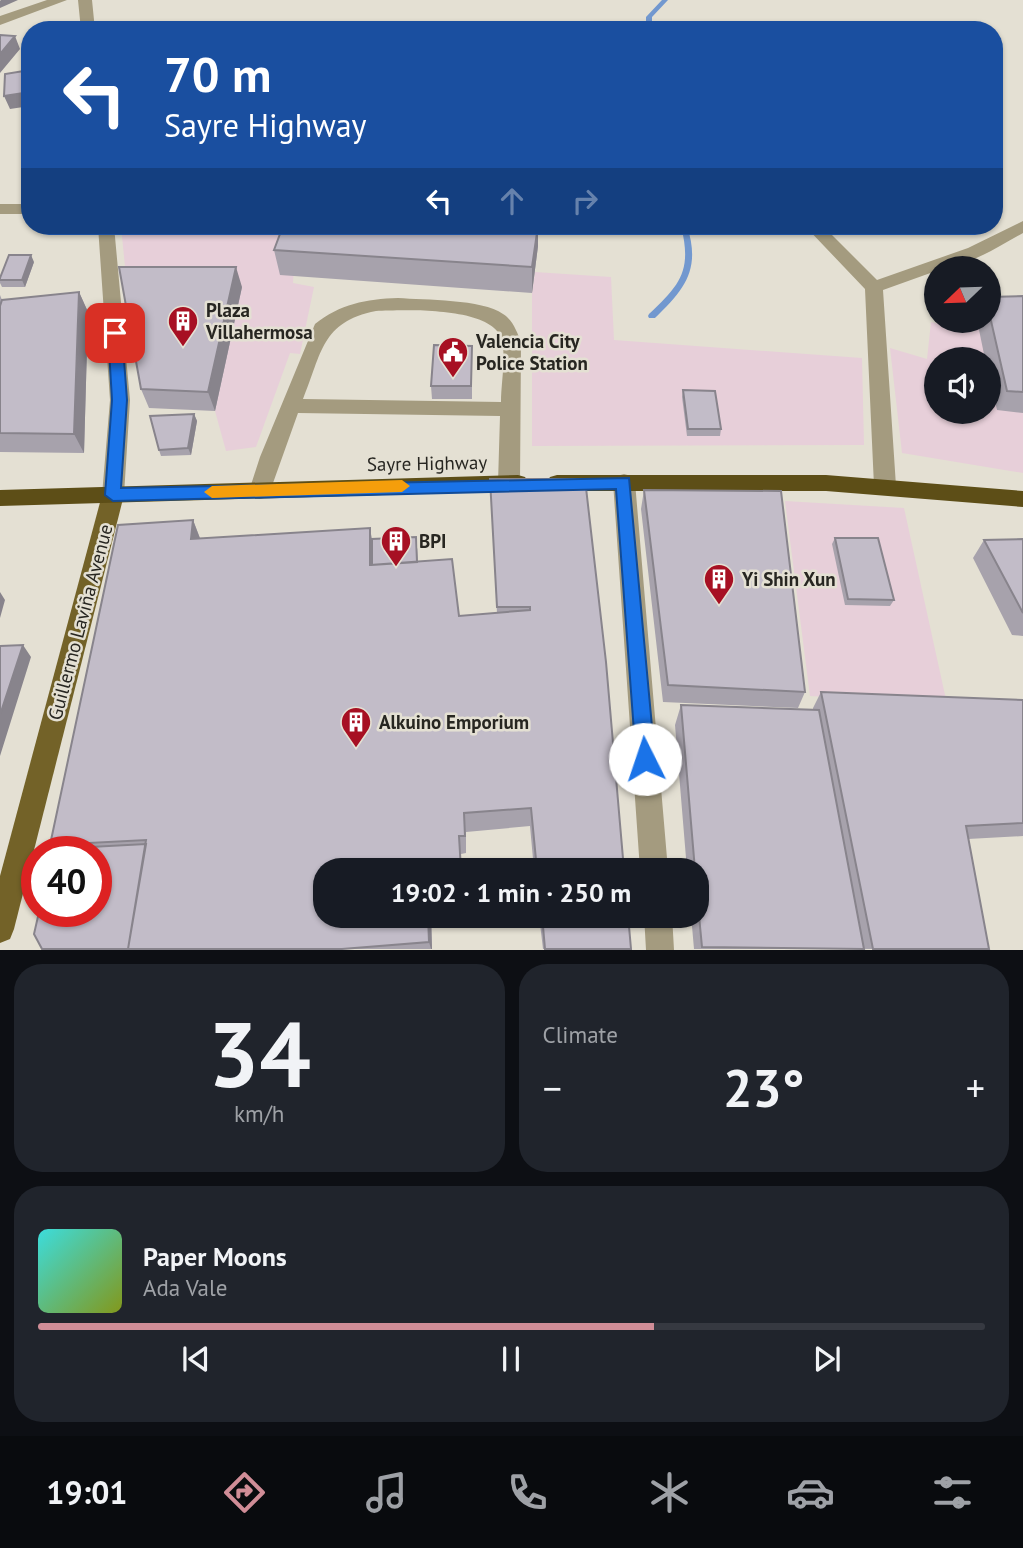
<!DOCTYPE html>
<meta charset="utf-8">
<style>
body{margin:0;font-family:"PT Sans",sans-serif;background:#20242c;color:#f1f3f6;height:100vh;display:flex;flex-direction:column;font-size:26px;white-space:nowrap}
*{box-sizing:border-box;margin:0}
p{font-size:23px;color:#9ea1a6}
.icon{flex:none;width:38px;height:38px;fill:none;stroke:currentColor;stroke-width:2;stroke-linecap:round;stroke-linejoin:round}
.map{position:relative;height:950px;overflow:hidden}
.drawer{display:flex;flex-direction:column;gap:14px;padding:14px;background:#0d0f14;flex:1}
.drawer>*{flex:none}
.guide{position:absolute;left:21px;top:21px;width:982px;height:214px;border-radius:28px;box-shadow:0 2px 5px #0004;background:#1a4fa0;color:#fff;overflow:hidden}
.needle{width:46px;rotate:247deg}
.fabs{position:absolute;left:924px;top:256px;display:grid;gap:14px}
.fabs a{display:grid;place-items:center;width:77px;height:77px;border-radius:50%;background:#171b24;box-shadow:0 2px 5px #0004;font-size:35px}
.speed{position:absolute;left:21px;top:836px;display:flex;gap:14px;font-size:35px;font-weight:700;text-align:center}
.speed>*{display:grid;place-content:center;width:91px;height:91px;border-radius:50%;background:#171b24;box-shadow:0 2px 5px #0004;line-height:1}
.speed .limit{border:10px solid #d22;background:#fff;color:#111}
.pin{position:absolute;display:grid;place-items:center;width:60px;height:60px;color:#fff;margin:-30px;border-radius:14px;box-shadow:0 4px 10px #0006}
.me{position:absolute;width:77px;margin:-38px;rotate:356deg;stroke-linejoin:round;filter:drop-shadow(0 0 5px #0008)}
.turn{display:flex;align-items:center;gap:24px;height:147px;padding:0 28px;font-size:32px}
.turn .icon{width:91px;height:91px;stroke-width:2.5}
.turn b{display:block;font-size:49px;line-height:60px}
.lanes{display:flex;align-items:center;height:66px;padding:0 28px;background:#0003;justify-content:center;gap:35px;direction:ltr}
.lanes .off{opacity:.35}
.big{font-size:52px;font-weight:700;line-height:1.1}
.drawer .widget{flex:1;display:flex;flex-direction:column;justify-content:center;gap:10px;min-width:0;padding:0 24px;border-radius:28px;background:#20242c}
.drawer .dial{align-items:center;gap:0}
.dial b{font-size:91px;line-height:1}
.song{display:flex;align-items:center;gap:21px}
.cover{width:84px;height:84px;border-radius:10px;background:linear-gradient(135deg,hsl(180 70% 55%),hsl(70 70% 35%))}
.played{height:7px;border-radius:4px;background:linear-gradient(90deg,#d08d97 65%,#363941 65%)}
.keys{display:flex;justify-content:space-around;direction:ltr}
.heat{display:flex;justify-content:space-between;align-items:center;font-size:38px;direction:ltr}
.drawer .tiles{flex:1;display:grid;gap:14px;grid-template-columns:1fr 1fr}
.widget:last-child{grid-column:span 2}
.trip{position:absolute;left:313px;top:858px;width:396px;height:70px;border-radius:28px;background:#171b24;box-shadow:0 2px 5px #0004;font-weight:700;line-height:70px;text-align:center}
.tabs{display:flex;height:112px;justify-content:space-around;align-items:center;background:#090b0e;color:#9ea1a6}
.tabs .icon{width:49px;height:49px}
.tabs .selected{color:#d08d97}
.tabs b{font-size:32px;color:#f1f3f6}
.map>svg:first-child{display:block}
</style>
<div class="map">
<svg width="1023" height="950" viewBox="0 0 1023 950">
<rect width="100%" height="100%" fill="#e4e0d3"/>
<!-- commercial -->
<path fill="#e7cfd9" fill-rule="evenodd" d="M121,226H272L296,230L293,283L314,287L300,354L290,353L256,447L226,451L215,411L241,287H127Z
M535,272L611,277L614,340L862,358L864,445L532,446V293Z
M1023,304V473L902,453L890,348L927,359L931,322L974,332L969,320H989ZM936,359H989V411H936Z
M785,501L904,508L947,704L810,696Z"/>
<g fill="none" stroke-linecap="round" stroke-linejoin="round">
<!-- stream -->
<path fill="#7298cf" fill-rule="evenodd" d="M662,0H668L652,17V30H646V17Z
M681,226H687C701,269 685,289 655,318H649L648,316L649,314C681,284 692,270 681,226Z"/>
<!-- minor -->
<path fill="#a49b7f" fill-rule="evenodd" d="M47,0H67L0,25V16Z
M78,0H92L95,30H81Z
M0,204H30V214H0Z
M1023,221V233C997,247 967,268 936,268V271L883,290L896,486L892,492H878L874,486L865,289L805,226H823L877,280L968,248Z
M98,226H114L130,400L124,495L121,501L113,503L105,501L102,495L110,400Z
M398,298C425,300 482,299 503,314C513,320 517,332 521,342L520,483L516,489H502L498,483L500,416L298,413L268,497L260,499L252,497L249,491L260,457L315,324C340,304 366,299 398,298ZM376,311C405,310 495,306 502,341C506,359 501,383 501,402L303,399C322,353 321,322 376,311Z
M624,474L631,476L635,482L668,870H640L613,482L617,476Z
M644,915H672L674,950H646Z"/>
<!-- major -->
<path fill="#736228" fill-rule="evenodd" d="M113,487L121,489L124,495L14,929L10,939L0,943V876L102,495L105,489Z"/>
<!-- highway -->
<path fill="#5d4e17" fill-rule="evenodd" d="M518,475L525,477L529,483L525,489L518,491L0,506V490Z
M557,475H826L1023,491V507L826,491H557L550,489L546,483L550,477Z"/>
</g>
<!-- wall -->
<path fill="#a7a2ac" d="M283,226H538V246L532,293L280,275L274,250Z
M34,262L25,287H2L0,283V278Z
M242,287L215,411L149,408L141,389Z
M79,292L88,312L84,453L0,452V295L2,300Z
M1023,296V413L997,410L989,373V359H985L977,320H989V297Z
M472,360V399H432L431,386Z
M683,390L721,429L720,436H687L682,397Z
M194,414L197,421L191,455L161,456L159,450Z
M490,479L624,870H534L530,826L466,832V853L461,854L326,915H431L432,949H42L53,849L50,845L193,520L200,538L372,539L416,537L418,562L459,616L497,613Z
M644,490L805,692L798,708L663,702L641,509Z
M835,538L894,600L890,606L845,605L832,544Z
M1023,539V636L1012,635L973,558L984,540Z
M821,692L1023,700V836L968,839L989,949H694L691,915H696V870H687L675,725L681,705L813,710V708Z
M539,915H628L631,949H543Z"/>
<!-- shaded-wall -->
<path fill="#88848c" d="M1,0H18L0,8V1Z
M15,36L20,49L0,73V54Z
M30,92V106L10,109L4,96Z
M538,226V246L532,293V267Z
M31,255L34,262L25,287L22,280Z
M236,267L242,287L215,411L208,392Z
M79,292L88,312L84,453L74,434Z
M194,414L197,421L191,455L188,448Z
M193,520L202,544L191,539Z
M370,528L374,552V576L370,565Z
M0,592L5,600L0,618Z
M23,645L31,657L0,756V715Z
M428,915H431L432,949H431L429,942Z"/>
<!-- building -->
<path fill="#c2bcc8" stroke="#88848c" stroke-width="2" d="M0,35L15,36L0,54Z
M30,70V92L4,96L5,74Z
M283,226H538L532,267L274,250Z
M9,255H31L22,280H0V278Z
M119,267H236L208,392L141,389Z
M79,292L74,434L0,433V306L2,300Z
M1023,296V392L1007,391L989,312V297Z
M434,345L472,346L471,386H431Z
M683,390L715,391L721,429H688Z
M194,414L188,448L159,450L150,416Z
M490,479H585L606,662L624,870H537L531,808L464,813L465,836H459L461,870H326V915H428L429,942L342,949H128L146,840L50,845L118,525L193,520L191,539L370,528V565L452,559L459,616L530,610V607H497Z
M644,490L781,491L805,692L668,685Z
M416,537L417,562L372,565V539Z
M835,538H878L894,600L848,599Z
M1023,539V613L984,540Z
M23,645L0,715V646Z
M821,692L1023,700V823L966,826L989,949H873Z
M681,705L819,710L864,949L702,947L696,884V870H695Z
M146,844L128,949H42L34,934L39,912H96V852H52L53,849Z
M542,915H628L631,949H545Z"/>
<!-- route -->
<path fill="#1a73e8" stroke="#114b97" stroke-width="2" d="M115,328L122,333L127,400L121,488L629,478L655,759L652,766L645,768L639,766L636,759L616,489L113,501L105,495L112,400L108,333Z"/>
<!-- slow -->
<path fill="#f59e0b" d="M402,480L410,486L402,492L212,498L204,492L212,486Z"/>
<!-- icons -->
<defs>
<g id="building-pin" transform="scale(1.575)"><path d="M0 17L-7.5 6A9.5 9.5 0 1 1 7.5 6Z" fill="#a71023" stroke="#e4e0d3"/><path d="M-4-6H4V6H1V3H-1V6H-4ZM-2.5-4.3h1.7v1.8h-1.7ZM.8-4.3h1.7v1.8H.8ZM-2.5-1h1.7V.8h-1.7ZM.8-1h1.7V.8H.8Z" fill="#fff"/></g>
<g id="civic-pin" transform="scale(1.575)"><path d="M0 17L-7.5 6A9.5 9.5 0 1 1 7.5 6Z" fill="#a71023" stroke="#e4e0d3"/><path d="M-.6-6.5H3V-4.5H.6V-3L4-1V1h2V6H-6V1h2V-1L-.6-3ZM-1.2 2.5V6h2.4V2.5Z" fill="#fff"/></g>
</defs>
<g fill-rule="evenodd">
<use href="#building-pin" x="183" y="321"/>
<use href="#civic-pin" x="453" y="352"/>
<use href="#building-pin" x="396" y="541"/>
<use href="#building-pin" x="719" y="579"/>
<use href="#building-pin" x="356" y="722"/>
</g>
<g text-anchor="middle" stroke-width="5" stroke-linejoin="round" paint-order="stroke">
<!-- poi labels -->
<g font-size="19" font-weight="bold" fill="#272621" stroke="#e4e0d3" text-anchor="start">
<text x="206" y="317">Plaza<tspan x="206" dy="22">Villahermosa</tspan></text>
<text x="476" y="348">Valencia City<tspan x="476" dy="22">Police Station</tspan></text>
<text x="419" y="548">BPI</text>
<text x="742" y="586">Yi Shin Xun</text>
<text x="379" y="729">Alkuino Emporium</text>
</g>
<!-- street labels -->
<g font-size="19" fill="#272621" stroke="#e4e0d3">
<text transform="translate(427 463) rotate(-1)" y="7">Sayre Highway</text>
<text transform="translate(80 622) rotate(-75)" y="7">Guillermo Laviña Avenue</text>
</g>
</g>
</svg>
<div class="fabs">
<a><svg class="needle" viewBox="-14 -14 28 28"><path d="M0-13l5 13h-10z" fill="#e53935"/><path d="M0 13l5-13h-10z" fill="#9ea1a6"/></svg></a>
<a><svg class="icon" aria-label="sound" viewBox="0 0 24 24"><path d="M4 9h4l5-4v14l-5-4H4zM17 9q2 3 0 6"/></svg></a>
</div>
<div class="speed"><div class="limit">40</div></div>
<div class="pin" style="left:115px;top:333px;background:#d93025"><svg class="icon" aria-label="arrive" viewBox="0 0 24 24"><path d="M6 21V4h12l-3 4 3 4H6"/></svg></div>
<svg class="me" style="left:645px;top:759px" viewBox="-20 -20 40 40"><circle r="19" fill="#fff"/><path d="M0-13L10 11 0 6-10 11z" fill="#1a73e8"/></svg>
<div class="trip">19:02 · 1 min · 250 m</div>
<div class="guide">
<div class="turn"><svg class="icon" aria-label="left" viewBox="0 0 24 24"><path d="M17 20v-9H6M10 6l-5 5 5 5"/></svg><div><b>70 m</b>Sayre Highway</div></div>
<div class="lanes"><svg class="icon" aria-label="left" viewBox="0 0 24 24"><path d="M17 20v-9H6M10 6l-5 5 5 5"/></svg><svg class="icon off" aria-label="ahead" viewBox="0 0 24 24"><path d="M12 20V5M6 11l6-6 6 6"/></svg><svg class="icon off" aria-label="right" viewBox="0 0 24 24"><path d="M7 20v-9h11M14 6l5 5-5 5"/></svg></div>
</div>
</div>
<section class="drawer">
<div class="tiles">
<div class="widget dial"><b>34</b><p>km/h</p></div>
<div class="widget"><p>Climate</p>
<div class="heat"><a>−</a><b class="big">23°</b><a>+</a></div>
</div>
<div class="widget">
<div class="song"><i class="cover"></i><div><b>Paper Moons</b><p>Ada Vale</p></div></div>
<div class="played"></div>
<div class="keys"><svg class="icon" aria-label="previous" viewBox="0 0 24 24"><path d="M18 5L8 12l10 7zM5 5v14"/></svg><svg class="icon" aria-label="pause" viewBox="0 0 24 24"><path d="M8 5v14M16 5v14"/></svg><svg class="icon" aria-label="next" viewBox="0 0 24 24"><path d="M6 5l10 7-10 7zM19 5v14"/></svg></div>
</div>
</div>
</section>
<nav class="tabs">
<b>19:01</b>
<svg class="icon selected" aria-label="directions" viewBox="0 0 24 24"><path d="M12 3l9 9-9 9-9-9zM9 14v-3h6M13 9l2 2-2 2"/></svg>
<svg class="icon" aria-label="music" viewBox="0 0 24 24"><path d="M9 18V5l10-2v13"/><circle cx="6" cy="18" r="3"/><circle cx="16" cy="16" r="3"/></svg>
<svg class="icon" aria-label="phone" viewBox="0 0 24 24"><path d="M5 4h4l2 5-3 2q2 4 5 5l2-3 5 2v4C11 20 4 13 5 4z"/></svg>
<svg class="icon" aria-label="climate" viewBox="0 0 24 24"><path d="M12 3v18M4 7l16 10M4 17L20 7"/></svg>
<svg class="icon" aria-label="car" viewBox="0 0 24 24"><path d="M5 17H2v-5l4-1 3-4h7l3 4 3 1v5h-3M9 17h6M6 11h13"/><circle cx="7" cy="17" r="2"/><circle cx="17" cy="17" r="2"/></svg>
<svg class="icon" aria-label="filters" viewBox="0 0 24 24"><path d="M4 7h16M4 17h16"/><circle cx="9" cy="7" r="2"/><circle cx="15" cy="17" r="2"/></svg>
</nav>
